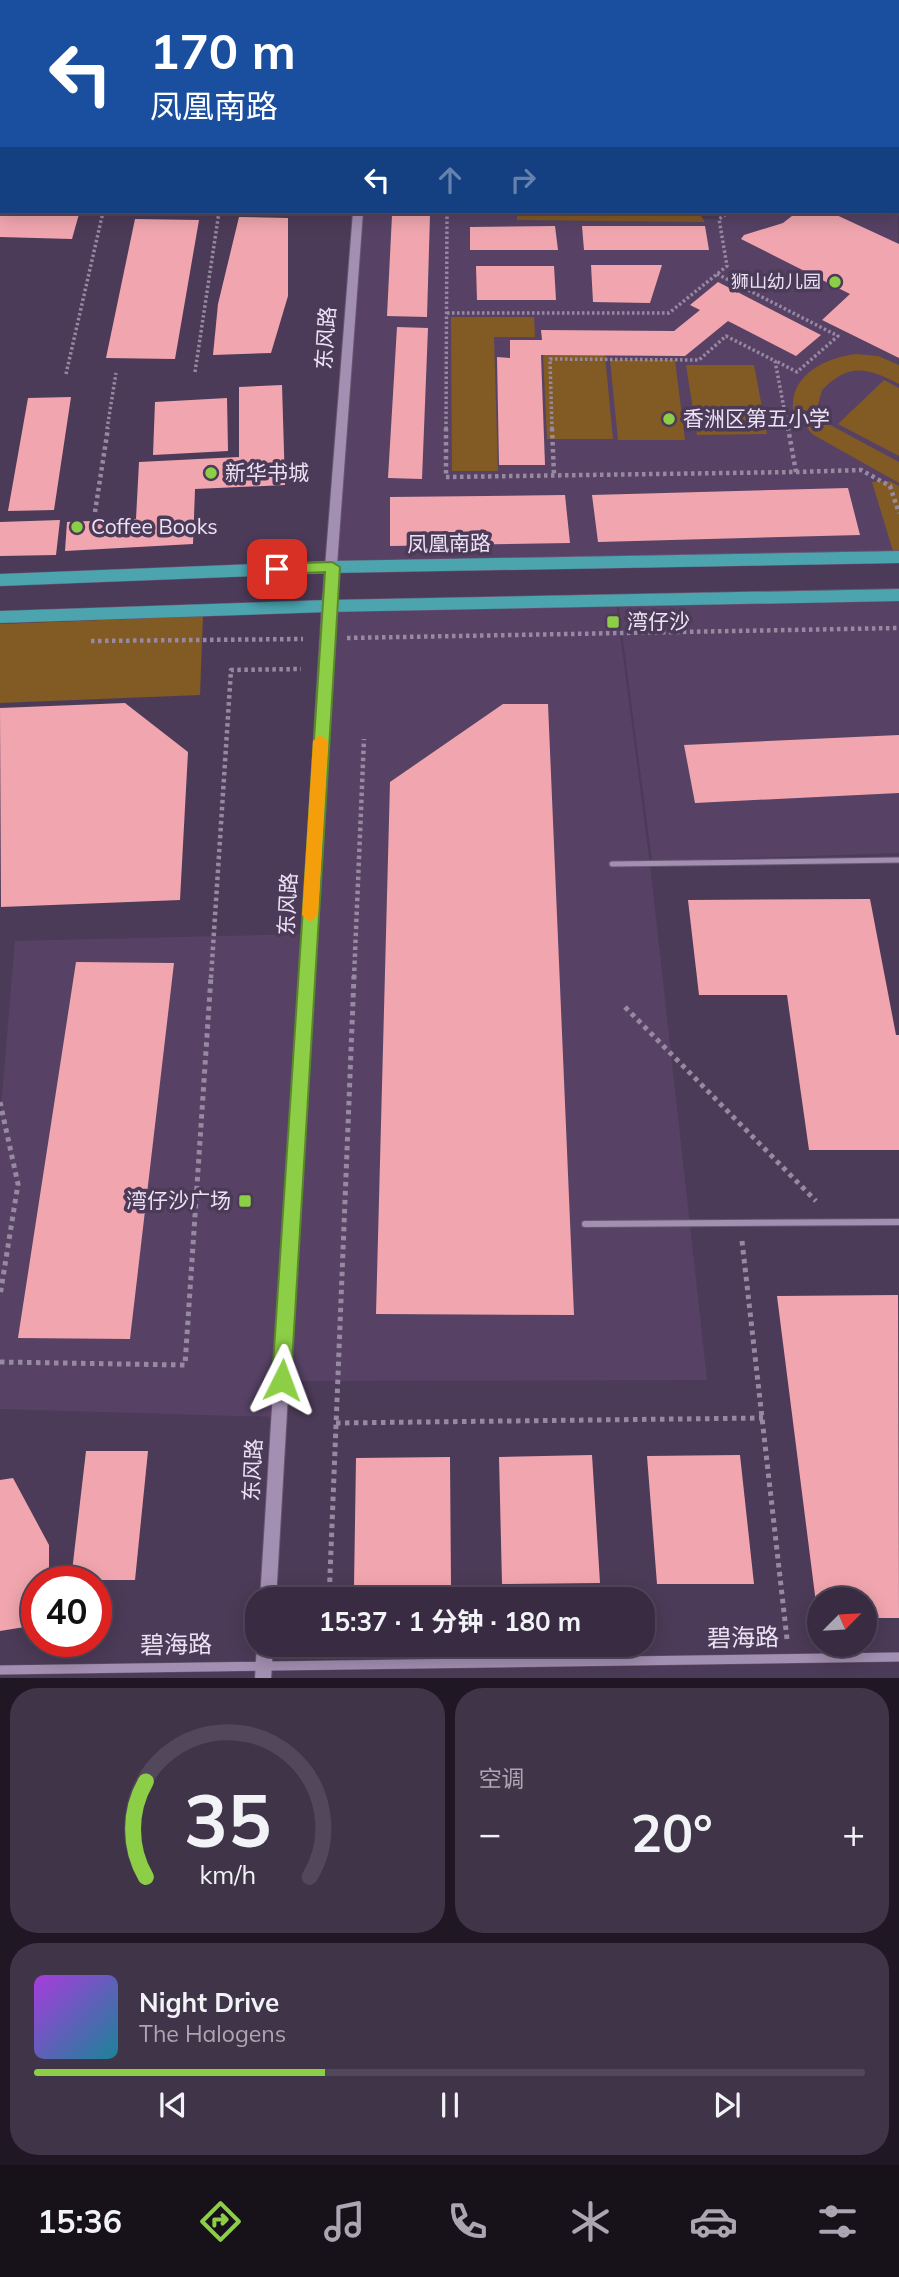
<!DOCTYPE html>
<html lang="zh">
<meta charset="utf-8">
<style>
body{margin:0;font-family:Mulish,"Noto Sans SC",sans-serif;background:#403449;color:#f1f3f6;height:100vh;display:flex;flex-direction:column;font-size:26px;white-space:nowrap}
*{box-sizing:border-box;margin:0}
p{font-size:23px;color:#aba7b2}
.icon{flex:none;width:38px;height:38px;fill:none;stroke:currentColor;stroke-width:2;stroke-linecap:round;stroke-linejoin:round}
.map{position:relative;height:1678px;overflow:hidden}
.sheet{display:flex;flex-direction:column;gap:10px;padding:10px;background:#1f1824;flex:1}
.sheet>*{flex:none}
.hud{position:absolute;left:0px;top:0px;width:900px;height:214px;box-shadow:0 4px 18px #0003,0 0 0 2px #53485b;background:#1a4fa0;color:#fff;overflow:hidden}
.needle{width:46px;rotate:66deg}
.controls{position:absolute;left:807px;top:1587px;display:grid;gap:14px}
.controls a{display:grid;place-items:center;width:70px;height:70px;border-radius:50%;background:#392c42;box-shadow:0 4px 18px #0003,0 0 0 2px #53485b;font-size:35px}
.speed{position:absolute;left:21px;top:1566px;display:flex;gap:14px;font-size:35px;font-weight:700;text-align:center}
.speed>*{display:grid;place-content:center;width:91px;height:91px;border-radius:50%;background:#392c42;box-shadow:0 4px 18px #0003,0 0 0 2px #53485b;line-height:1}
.speed .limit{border:10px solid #d22;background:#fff;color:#111}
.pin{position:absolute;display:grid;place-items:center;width:60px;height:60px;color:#fff;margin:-30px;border-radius:14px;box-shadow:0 4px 10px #0006}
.me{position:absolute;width:77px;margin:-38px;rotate:3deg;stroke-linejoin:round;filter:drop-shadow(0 0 5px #0008)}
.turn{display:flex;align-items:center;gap:24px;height:147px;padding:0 35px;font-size:32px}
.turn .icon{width:91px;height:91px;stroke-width:2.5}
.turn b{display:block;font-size:49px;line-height:60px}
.lanes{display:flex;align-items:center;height:66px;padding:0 35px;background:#0003;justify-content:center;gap:35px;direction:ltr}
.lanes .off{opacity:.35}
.big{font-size:52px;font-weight:700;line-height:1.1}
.sheet .card{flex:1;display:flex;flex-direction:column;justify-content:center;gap:10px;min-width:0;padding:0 24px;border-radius:28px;background:#403449}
.sheet .dial{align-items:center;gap:0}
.dial svg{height:182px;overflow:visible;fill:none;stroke:#53485b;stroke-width:7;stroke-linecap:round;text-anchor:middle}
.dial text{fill:#f1f3f6;stroke:none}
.song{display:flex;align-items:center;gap:21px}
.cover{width:84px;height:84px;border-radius:10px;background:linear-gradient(135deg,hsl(280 70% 55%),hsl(190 70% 35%))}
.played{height:7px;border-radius:4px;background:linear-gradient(90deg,#8cce45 35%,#53485b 35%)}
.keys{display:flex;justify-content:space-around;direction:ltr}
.heat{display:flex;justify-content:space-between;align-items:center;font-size:38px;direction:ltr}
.sheet .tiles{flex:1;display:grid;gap:10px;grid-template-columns:1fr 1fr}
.card:last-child{grid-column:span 2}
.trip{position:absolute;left:245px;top:1587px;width:410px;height:70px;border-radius:28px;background:#392c42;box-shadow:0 4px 18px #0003,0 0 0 2px #53485b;font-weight:700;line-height:70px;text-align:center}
.tabs{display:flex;height:112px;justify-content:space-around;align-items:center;background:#17121a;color:#aba7b2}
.tabs .icon{width:49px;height:49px}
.tabs .on{color:#8cce45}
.tabs b{font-size:32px;color:#f1f3f6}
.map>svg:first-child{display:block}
</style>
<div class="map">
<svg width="899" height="1679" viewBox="0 0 899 1679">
<rect width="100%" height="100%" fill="#4c3b58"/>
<!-- built -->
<path fill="#574265" d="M898,77L899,556L333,566L361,212H504L505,214L719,219L728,212H898Z
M899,598V853L652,861L618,602Z
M616,602L650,864L707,1380L286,1381L331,608Z
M306,934L277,1417L0,1409V1120L15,941Z"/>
<!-- green -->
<path fill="#825a23" d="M517,212H698L705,222L517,220Z
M451,317H534L535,337H494L498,471H452Z
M856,354L878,356L899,365V384C868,368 849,362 822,390L817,408L830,425L899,462V483L812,434L793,410C790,374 826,358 856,354Z
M543,355H605L613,439H547Z
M610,360H675L685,440H618Z
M686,365H754L767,434L697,435Z
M884,380L899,388V456L838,424Z
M890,481L899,486V551H893L872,482Z
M203,616L200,695L0,703V624Z"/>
<!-- building -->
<path fill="#f1a6af" d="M797,212H830L899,244V358L822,320L850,294L741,239L744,235L783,223Z
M0,213L79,214L72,239L0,237Z
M392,215H430L427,317L387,316Z
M239,217L288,218V296L271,353L213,355L218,304Z
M135,219L199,220L175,359L106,358Z
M555,226L558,250H470V227Z
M582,226H705L709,250H584Z
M591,265H662L650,303L593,302Z
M476,266H554L556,300H477Z
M718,282L821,335L796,356L728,321L685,356L541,355L545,465H499L497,357L510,358V340H542L541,330L674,331L700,310L690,305Z
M397,327L428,328L422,479L388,478Z
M282,385L285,485L195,489L193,544L65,551L67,522L136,519L139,462L239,457V387Z
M71,397L54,510L8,511L28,398Z
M227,398L228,451L153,455L155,402Z
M848,488L860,535L598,542L592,495Z
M565,495L570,543L390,546V497Z
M60,520L56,555L0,556V522Z
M125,703L188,752L180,900L1,907L0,708Z
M503,704H548L574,1315L376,1314L390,782Z
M899,735V793L695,803L684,745Z
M870,899L896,1035H899V1150H809L787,995H699L688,900Z
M76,962L174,963L130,1339L18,1338Z
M898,1295L899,1618H864V1600H819L817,1611L777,1296Z
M86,1451H148L135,1580H71Z
M592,1455L600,1583L502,1584L499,1457Z
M740,1455L754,1584H657L647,1456Z
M450,1457L451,1585L354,1586L356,1458Z
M13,1478L49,1545V1582H37V1625L0,1631V1480Z"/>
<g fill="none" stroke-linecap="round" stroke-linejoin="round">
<!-- service-far1 casing -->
<g stroke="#665770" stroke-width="7">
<path id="service-far1" d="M612,864L899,860"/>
</g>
<!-- service casing -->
<g stroke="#665770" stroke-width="8">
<path id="service" d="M585,1224L899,1222"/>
</g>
<!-- minor casing -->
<g stroke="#665770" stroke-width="10">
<path id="minor" d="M0,1670L899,1657"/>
</g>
<!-- tertiary casing -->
<g stroke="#665770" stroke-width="2">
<path id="tertiary" d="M376,0H384V2H376Z
M353,212H363L334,606L276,1600H260L322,606Z
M257,1644L273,1645L271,1679H255Z"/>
</g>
<!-- secondary casing -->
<g stroke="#665770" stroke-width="2">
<path id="secondary" d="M719,0H731L732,2H721Z
M748,0H760L761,2H750Z
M898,57H899V64H898Z
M898,74H899V80H898Z"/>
</g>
<!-- primary casing -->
<g stroke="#665770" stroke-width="1">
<path id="primary" d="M899,551V563L332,573L0,586V574L332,561Z
M899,589V601L328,612L0,623V611L328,600Z"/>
</g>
<!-- path-far2 -->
<path stroke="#9789a1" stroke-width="3.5" stroke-dasharray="2.5 2.5" stroke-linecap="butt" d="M538,0L542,2
M668,2L670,0
M0,65L2,63
M0,169L2,164
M717,274L838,336L797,372L776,361
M447,313H669L727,266L719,219L729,212
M195,372L219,212
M66,374L103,212
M107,429L116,373
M446,429L447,212
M552,429L550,359L699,360L726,336L775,361L788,429"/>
<!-- path-far1 -->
<path stroke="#9789a1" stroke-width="4.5" stroke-dasharray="3.5 3.5" stroke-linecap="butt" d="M446,428V477L796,472L788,428
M552,428L554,475
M796,472L861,470L890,486L899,513
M95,512L108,428
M347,638L899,628
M91,641L303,639
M211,978L231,670L301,669
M354,978L364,739"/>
<!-- path -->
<path stroke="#9789a1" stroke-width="5" stroke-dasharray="4.5 4.5" stroke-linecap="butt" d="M625,1007L816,1201
M0,1102L18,1184L0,1296
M742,1241L787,1639
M0,1362L185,1365L211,976
M336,1423L763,1418
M329,1600L354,976"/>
<!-- service-far1 -->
<use href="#service-far1" stroke="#a38fb1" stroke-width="5"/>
<!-- service -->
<use href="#service" stroke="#a38fb1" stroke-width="6"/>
<!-- minor -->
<use href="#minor" stroke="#a38fb1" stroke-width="9"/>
<!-- tertiary -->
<use href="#tertiary" fill="#a38fb1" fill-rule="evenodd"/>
<!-- secondary -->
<use href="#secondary" fill="#a38fb1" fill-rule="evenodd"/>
<!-- primary -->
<use href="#primary" fill="#4ca4af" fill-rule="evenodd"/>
</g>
<!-- route -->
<path fill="#8cce45" stroke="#5b862d" stroke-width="2" d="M332,562L340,567L291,1380L288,1387L282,1390L275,1387L272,1380L325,572L277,574L270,569L277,564Z"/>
<!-- slow -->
<path fill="#f59e0b" d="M320,735L328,741L318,915L310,922L302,915L313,741Z"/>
<!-- markers -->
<g fill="#8cce45" stroke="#4c3b58" stroke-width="2.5">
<circle cx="835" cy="282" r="7"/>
<circle cx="669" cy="419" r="7"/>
<circle cx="211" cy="473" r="7"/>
<circle cx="77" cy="527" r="7"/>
<rect x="606" y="615" width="14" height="14" rx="3.5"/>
<rect x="238" y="1194" width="14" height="14" rx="3.5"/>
</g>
<g text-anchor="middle" stroke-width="7" stroke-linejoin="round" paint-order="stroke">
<!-- far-poi labels -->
<g font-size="18" fill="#ece2f4" stroke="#4c3b58" text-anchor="end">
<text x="821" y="288">狮山幼儿园</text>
</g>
<!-- street labels -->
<g font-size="21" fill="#ece2f4" stroke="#4c3b58">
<text transform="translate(326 338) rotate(-86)" y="7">东风路</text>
<text transform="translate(449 544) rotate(-1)" y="7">凤凰南路</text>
<text transform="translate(288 904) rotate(-87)" y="7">东风路</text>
<text transform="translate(253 1470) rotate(-87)" y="7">东风路</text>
</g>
<!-- poi labels -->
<g font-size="21" fill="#ece2f4" stroke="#4c3b58" text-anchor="start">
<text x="683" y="426">香洲区第五小学</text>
<text x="225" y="480">新华书城</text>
<text x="91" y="534">Coffee Books</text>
<text x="627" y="629">湾仔沙</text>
<text x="231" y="1208" text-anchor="end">湾仔沙广场</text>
</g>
<!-- near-street labels -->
<g font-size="24" fill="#ece2f4" stroke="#4c3b58">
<text transform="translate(743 1638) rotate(-1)" y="8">碧海路</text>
<text transform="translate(176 1645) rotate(-1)" y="8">碧海路</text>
</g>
</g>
</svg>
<div class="controls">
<a><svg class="needle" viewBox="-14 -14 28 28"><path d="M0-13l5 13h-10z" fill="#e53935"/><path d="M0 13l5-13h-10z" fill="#aba7b2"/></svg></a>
</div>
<div class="speed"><div class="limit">40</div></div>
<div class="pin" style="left:277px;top:569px;background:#d93025"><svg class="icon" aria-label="arrive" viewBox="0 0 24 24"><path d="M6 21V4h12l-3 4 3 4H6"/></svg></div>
<svg class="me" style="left:282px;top:1380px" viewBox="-20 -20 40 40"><path d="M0-17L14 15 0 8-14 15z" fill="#8cce45" stroke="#fff" stroke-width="4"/></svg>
<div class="trip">15:37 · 1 分钟 · 180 m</div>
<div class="hud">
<div class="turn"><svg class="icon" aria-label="left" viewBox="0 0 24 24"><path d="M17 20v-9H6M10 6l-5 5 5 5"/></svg><div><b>170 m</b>凤凰南路</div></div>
<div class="lanes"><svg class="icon" aria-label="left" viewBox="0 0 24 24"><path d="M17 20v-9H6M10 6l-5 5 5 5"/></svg><svg class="icon off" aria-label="ahead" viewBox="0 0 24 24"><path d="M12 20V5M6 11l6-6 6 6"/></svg><svg class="icon off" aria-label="right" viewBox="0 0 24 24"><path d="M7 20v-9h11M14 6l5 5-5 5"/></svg></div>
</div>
</div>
<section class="sheet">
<div class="tiles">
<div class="card dial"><svg viewBox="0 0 100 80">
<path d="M14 69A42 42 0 1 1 86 69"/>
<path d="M14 69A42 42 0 0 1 14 27" stroke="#8cce45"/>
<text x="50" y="56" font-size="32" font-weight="700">35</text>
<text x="50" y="72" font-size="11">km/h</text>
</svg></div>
<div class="card"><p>空调</p>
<div class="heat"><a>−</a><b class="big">20°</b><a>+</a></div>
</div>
<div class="card">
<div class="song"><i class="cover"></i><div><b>Night Drive</b><p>The Halogens</p></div></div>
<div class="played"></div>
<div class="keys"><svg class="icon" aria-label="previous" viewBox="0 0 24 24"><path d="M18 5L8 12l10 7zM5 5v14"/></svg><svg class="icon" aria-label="pause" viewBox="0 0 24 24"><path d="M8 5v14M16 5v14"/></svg><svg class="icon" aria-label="next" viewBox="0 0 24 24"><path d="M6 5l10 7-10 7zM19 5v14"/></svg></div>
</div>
</div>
</section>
<nav class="tabs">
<b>15:36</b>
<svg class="icon on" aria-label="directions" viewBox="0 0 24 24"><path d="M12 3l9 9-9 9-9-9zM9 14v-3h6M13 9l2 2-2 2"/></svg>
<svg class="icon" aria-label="music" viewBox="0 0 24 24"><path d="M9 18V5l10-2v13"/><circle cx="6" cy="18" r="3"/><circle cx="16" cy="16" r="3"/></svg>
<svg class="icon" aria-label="phone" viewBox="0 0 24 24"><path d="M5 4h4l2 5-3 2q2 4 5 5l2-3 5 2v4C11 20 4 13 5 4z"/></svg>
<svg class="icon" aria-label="climate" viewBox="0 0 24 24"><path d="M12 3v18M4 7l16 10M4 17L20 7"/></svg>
<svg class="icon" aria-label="car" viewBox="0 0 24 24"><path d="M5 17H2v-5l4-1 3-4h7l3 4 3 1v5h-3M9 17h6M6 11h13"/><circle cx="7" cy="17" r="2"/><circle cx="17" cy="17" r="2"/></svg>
<svg class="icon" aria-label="filters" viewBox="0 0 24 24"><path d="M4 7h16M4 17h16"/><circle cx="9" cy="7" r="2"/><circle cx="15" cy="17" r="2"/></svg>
</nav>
